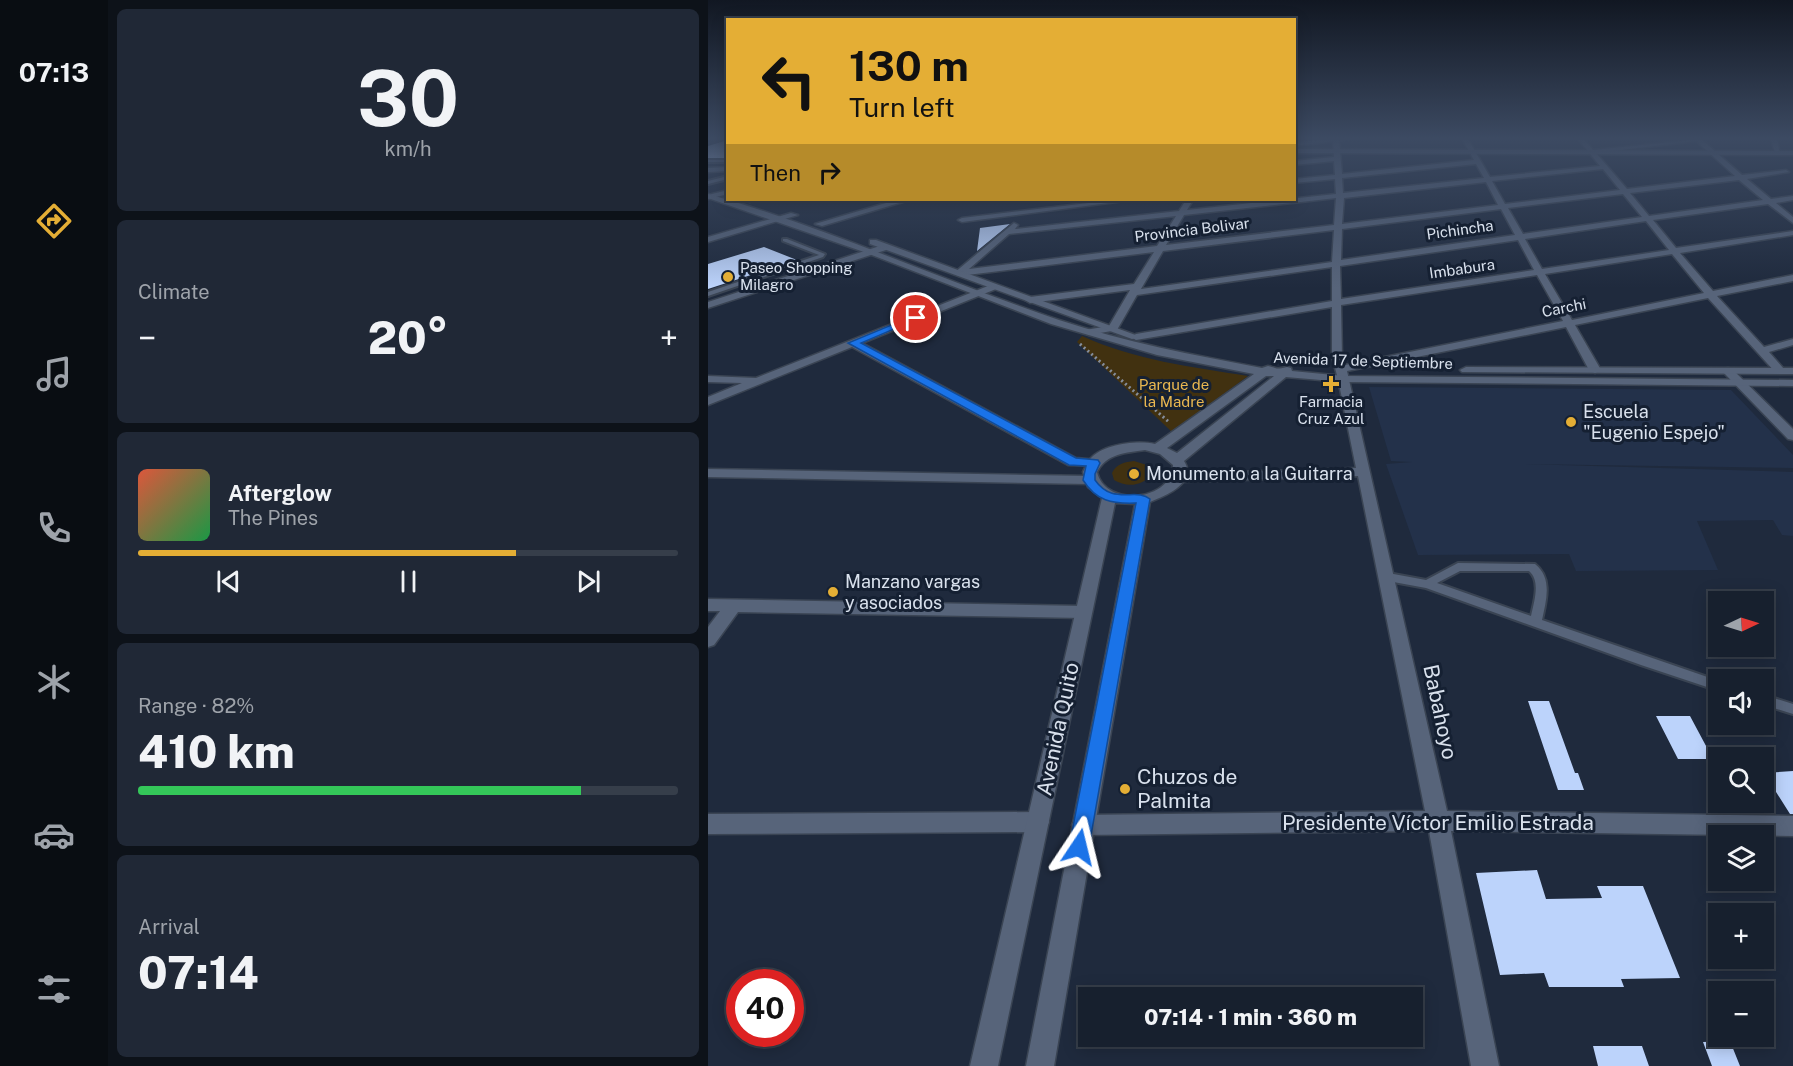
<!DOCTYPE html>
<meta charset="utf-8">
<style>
body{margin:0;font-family:"Public Sans",sans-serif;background:#202836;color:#f1f3f6;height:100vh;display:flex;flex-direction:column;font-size:22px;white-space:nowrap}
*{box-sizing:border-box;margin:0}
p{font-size:20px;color:#9ea3aa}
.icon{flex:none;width:33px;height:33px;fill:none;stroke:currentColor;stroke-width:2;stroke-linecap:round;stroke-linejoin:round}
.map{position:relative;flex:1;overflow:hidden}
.panel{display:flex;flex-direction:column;gap:9px;padding:9px;background:#0d1219;width:600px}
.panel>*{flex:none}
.top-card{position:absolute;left:18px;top:18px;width:570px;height:183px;border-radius:0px;box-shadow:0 3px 15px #0003,0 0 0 2px #363e4a;background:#e4ae35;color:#111;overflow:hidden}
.needle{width:39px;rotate:86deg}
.buttons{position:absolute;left:1000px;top:591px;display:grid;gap:12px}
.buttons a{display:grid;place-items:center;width:66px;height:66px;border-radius:0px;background:#17202e;box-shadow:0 3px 15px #0003,0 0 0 2px #363e4a;font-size:30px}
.speed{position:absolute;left:18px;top:969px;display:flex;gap:12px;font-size:30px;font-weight:700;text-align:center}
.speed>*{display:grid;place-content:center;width:78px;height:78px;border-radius:50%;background:#17202e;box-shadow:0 3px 15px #0003,0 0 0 2px #363e4a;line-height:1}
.speed .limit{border:9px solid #d22;background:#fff;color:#111}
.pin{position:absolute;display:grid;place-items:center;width:51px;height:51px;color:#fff;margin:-26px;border:3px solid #fff;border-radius:50%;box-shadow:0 2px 6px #0007}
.me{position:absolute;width:66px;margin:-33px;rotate:10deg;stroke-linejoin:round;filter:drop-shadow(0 0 4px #0008)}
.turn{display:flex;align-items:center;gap:21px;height:126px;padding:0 24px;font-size:27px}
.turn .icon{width:78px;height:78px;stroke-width:2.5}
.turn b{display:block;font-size:42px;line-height:51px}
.then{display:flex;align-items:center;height:57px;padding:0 24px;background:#0003;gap:12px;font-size:22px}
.big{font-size:45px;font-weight:800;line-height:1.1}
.panel .widget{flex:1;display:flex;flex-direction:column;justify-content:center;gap:9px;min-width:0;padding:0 21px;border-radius:9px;background:#202836}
.panel .dial{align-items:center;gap:0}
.dial b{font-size:78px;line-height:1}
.song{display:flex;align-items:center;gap:18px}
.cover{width:72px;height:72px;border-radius:9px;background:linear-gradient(135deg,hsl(10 70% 55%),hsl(140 70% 35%))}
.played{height:6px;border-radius:3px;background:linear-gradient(90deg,#e4ae35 70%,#363e4a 70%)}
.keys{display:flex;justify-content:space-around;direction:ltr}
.heat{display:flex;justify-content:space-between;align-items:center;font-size:33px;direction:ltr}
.charge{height:9px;border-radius:4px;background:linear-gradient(90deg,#34c759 82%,#363e4a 0)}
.trip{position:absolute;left:370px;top:987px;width:345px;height:60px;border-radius:0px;background:#17202e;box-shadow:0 3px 15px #0003,0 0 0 2px #363e4a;font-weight:800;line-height:60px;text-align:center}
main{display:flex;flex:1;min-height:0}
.dock{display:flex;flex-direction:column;width:108px;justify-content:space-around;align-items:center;background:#090d12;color:#9ea3aa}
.dock .icon{width:42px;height:42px}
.dock .active{color:#e4ae35}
.dock b{font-size:27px;color:#f1f3f6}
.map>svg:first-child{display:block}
</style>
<main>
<nav class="dock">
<b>07:13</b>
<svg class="icon active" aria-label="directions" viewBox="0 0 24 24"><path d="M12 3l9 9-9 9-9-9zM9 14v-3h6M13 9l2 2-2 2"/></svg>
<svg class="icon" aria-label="music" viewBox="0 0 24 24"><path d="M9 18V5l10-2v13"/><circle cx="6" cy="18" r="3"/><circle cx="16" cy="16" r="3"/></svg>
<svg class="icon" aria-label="phone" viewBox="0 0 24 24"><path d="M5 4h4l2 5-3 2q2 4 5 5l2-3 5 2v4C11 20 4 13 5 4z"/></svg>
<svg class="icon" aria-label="climate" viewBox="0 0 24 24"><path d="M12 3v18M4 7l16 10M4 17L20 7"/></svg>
<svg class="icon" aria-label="car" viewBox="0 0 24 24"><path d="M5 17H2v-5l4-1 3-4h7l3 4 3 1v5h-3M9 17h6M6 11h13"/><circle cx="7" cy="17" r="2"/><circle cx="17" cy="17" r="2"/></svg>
<svg class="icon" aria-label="filters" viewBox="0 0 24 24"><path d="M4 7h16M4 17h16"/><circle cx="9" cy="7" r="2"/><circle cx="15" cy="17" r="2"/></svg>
</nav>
<section class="panel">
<div class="widget dial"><b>30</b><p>km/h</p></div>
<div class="widget"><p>Climate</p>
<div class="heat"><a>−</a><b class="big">20°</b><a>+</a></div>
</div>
<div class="widget">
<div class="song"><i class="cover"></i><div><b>Afterglow</b><p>The Pines</p></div></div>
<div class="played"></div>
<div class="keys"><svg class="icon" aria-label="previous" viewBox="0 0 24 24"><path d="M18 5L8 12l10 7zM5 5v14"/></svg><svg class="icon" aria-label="pause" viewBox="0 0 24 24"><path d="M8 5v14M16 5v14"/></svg><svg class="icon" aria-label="next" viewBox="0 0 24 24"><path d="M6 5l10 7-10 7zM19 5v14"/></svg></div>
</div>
<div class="widget"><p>Range · 82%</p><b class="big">410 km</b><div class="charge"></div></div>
<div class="widget"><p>Arrival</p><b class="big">07:14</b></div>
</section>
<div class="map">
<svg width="1085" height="1066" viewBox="0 0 1085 1066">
<rect width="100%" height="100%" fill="#1f2a3d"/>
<!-- built -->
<path fill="#23314a" d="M661,387L1023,390L1085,455V468L815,464L1085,472V536L1074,535L1065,520L989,521L1010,570L868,571L861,554L710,555L678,464L704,462L683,461Z"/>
<!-- green -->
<path fill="#413110" d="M374,336C426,360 484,367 540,376L464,432L369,342Z
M426,461L442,466L444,474C435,486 419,488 406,480L404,473C408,464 417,462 426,461Z"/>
<!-- building -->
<path fill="#bcd3fb" d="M20,140V158H0V146Z
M302,224L269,251L272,228Z
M56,247L89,260L0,289V264Z
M820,701H841L867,773H870L876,790H850Z
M948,716H982L1005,759H970Z
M1085,771V814H1082L1056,773Z
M829,870L838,899L894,898L889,886H935L972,978L913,979L916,987H841L836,973L792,975L768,873Z
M1022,1041L1032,1066H1004L995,1042Z
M885,1046H934L941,1066H890Z"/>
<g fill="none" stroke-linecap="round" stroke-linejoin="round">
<!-- service casing -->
<g stroke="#3a4453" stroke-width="4">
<path id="service" d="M0,160H20V162H0Z
M20,176V179L0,184V181Z
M75,239H79L117,254L115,257L0,296V292L111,255L75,241Z
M750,563L827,564C845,578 838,601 834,620L1011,681V691L933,665L718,588L680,581L676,580L674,577L676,574L680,573L718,580ZM752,571H821C833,581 826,602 823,616L729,583Z
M1056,695L1085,704V714L1056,705Z"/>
</g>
<!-- minor casing -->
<g stroke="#3a4453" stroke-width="3">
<path id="minor" d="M625,139H631L634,174L766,160L754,139H760L782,177L892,166L870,139H876L885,150L993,139L1034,175L1078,170L1081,172L1039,179L1063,199L1085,196V200L1068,203L1085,217V223L1060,204L945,220L968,248L1085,231V235L972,253L1005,291L1085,275V281L1009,296L1056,347L1085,339V345L1061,352L1076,369V373H1068L1000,298L867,325L893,370L887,373L881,370L858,327L639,371L739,811L1085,816V836L743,831L791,1066H763L721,831L375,835L367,832L364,825L367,818L375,815L717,811L650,476L471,482L464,478L471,474L648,468L630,379L624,357V307L428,340L423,337L428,334L624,301V267L429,295L409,330L381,335L376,332L377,330L401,326L422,290L322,303L317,300L322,297L426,284L446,252L251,276L246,273L306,223L310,225L307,229L471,211L478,200H485L479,210L628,194L627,179L586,183V179L627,175L626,161L586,165V161L626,157ZM988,141L1027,176L919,189L888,153ZM768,164L776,178L635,193L634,178ZM895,169L912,190L797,204L784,181ZM1031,180L1055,200L941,216L922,193ZM778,182L790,205L634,224L636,198ZM915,194L934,217L815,234L800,208ZM628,198L626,225L458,245L476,215ZM793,209L807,235L633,260L634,229ZM468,216L449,246L261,269L301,234ZM938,221L961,250L834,269L817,239ZM626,230L624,262L433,289L455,251ZM810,240L826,270L633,299L632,266ZM964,254L996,293L864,320L837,274ZM829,275L855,321L637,365L634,357L633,305Z
M1063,139H1069L1072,154L1067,153Z
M20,190V194L0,199V195Z
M37,200H46L42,202Z
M188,200L198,201L114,226L107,224Z
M406,200H424L254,222L250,220L254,218Z
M83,213L90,215L0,242V237Z
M178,244L182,247L181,249L0,308V302Z
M285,284L290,287L288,289L154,343L368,458L391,460L393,463L391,466L360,465L144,347L0,405V397L34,383L0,382V376L48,378Z
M1020,368L1024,369L1085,429V440L1080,439L1016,373V369Z
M0,469L381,476L388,480L381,484L0,477Z
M0,599L375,606L381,608L383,612L381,616L375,618L30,612L6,645L0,647V627L12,611H0Z
M330,812L338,815L341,822L338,829L330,832L0,834V814Z"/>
</g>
<!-- tertiary casing -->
<g stroke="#3a4453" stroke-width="3">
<path id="tertiary" d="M626,139H644L586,146V142Z
M0,194C120,228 233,280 351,320C417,342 485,355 554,368L560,366C571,368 566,370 579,367L583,368L584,371L636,376L1085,380V386L636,382L578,377L476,461C490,483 457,496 442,502L346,1066H318L427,504L407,503L290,1066H262L394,498L380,487L375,472C377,468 379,463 382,459C395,444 429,440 447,444L546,374L449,355L343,324L156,252L0,198ZM558,376H566L469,453L459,448ZM437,450L452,454L465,465C465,500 398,509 389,472C399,453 418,453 437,450Z
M162,240H168L433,337L424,339L162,244Z
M758,367L1085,368V374L754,372L752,370Z"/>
</g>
<!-- secondary casing -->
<g stroke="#3a4453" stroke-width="3">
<path id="secondary" d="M586,149L1085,151V155L586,153Z
M20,167V171L0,172V168Z"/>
</g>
<!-- path -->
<path stroke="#858e9d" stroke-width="3" stroke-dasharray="2 3" stroke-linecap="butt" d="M372,344L461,422"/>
<!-- service -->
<use href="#service" fill="#57647a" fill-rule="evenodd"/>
<!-- minor -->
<use href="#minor" fill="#57647a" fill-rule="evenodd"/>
<!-- tertiary -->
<use href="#tertiary" fill="#57647a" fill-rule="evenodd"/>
<!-- secondary -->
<use href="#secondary" fill="#57647a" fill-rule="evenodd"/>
</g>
<!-- sky -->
<linearGradient id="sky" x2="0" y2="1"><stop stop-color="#111722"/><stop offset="0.48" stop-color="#3c4a62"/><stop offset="1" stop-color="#3c4a62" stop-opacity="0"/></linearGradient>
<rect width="1085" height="288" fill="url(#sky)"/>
<!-- route -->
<path fill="#1a73e8" stroke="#114b97" stroke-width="1.5" d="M205,316L212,318L153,343L368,458L390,460L392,463L387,474V480C405,506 428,487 442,499L381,847L378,854L371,856L364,854L361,847L428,503C404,504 388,501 375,480L378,466L361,465L140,343Z"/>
<!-- markers -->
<g fill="#e4ae35" stroke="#152032" stroke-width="2">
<circle cx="20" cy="277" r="6"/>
<path d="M620 375h6v6h6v6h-6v6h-6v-6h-6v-6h6z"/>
<circle cx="863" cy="422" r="6"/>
<circle cx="426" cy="474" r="6"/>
<circle cx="125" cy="592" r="6"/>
<circle cx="417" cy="789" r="6"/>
</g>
<g text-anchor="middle" stroke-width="6" stroke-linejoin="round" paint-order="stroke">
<!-- far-street labels -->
<g font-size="15" fill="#d9e1ed" stroke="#152032">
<text transform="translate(484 230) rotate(-7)" y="5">Provincia Bolivar</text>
<text transform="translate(752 230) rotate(-8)" y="5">Pichincha</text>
<text transform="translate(754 269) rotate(-8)" y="5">Imbabura</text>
<text transform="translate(856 308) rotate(-11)" y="5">Carchi</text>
<text transform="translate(655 361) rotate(2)" y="5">Avenida 17 de Septiembre</text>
</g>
<!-- far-poi labels -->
<g font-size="15" fill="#d9e1ed" stroke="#152032" text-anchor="start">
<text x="32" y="273">Paseo Shopping<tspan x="32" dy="17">Milagro</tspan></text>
<text x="623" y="407" text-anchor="middle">Farmacia<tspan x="623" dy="17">Cruz Azul</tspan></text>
</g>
<!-- far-park labels -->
<g font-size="15" fill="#e9b750" stroke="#152032">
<text x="466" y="390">Parque de<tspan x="466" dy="17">la Madre</tspan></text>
</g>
<!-- poi labels -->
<g font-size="18" fill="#d9e1ed" stroke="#152032" text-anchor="start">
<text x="875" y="418">Escuela<tspan x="875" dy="21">"Eugenio Espejo"</tspan></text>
<text x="438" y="480">Monumento a la Guitarra</text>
<text x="137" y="588">Manzano vargas<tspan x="137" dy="21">y asociados</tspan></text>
</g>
<!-- near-street labels -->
<g font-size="21" fill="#d9e1ed" stroke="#152032">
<text transform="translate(732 712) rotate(78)" y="7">Babahoyo</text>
<text transform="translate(350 729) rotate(-78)" y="7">Avenida Quito</text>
<text x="730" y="830">Presidente Víctor Emilio Estrada</text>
</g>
<!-- near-poi labels -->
<g font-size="21" fill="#d9e1ed" stroke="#152032" text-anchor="start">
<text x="429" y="784">Chuzos de<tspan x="429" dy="24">Palmita</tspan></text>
</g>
</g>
</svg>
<div class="buttons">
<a><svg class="needle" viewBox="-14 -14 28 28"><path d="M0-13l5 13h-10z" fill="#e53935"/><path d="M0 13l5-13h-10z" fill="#9ea3aa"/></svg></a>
<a><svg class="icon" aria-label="sound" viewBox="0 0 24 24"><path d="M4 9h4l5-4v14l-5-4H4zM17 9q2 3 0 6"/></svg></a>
<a><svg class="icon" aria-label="search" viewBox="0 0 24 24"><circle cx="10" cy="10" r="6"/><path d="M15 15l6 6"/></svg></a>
<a><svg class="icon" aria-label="layers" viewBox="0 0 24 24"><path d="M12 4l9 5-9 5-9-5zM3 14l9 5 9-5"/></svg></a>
<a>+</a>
<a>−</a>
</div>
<div class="speed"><div class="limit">40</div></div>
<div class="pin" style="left:208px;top:318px;background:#d93025"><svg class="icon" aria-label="arrive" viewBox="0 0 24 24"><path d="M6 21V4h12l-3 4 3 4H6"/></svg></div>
<svg class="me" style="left:371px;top:847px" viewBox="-20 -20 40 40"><path d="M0-17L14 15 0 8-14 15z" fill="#1a73e8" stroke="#fff" stroke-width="4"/></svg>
<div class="trip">07:14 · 1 min · 360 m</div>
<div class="top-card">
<div class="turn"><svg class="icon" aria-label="left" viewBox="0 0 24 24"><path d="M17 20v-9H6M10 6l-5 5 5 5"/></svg><div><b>130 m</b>Turn left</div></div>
<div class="then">Then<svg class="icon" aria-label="right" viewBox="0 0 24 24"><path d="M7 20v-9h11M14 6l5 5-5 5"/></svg></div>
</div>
</div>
</main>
